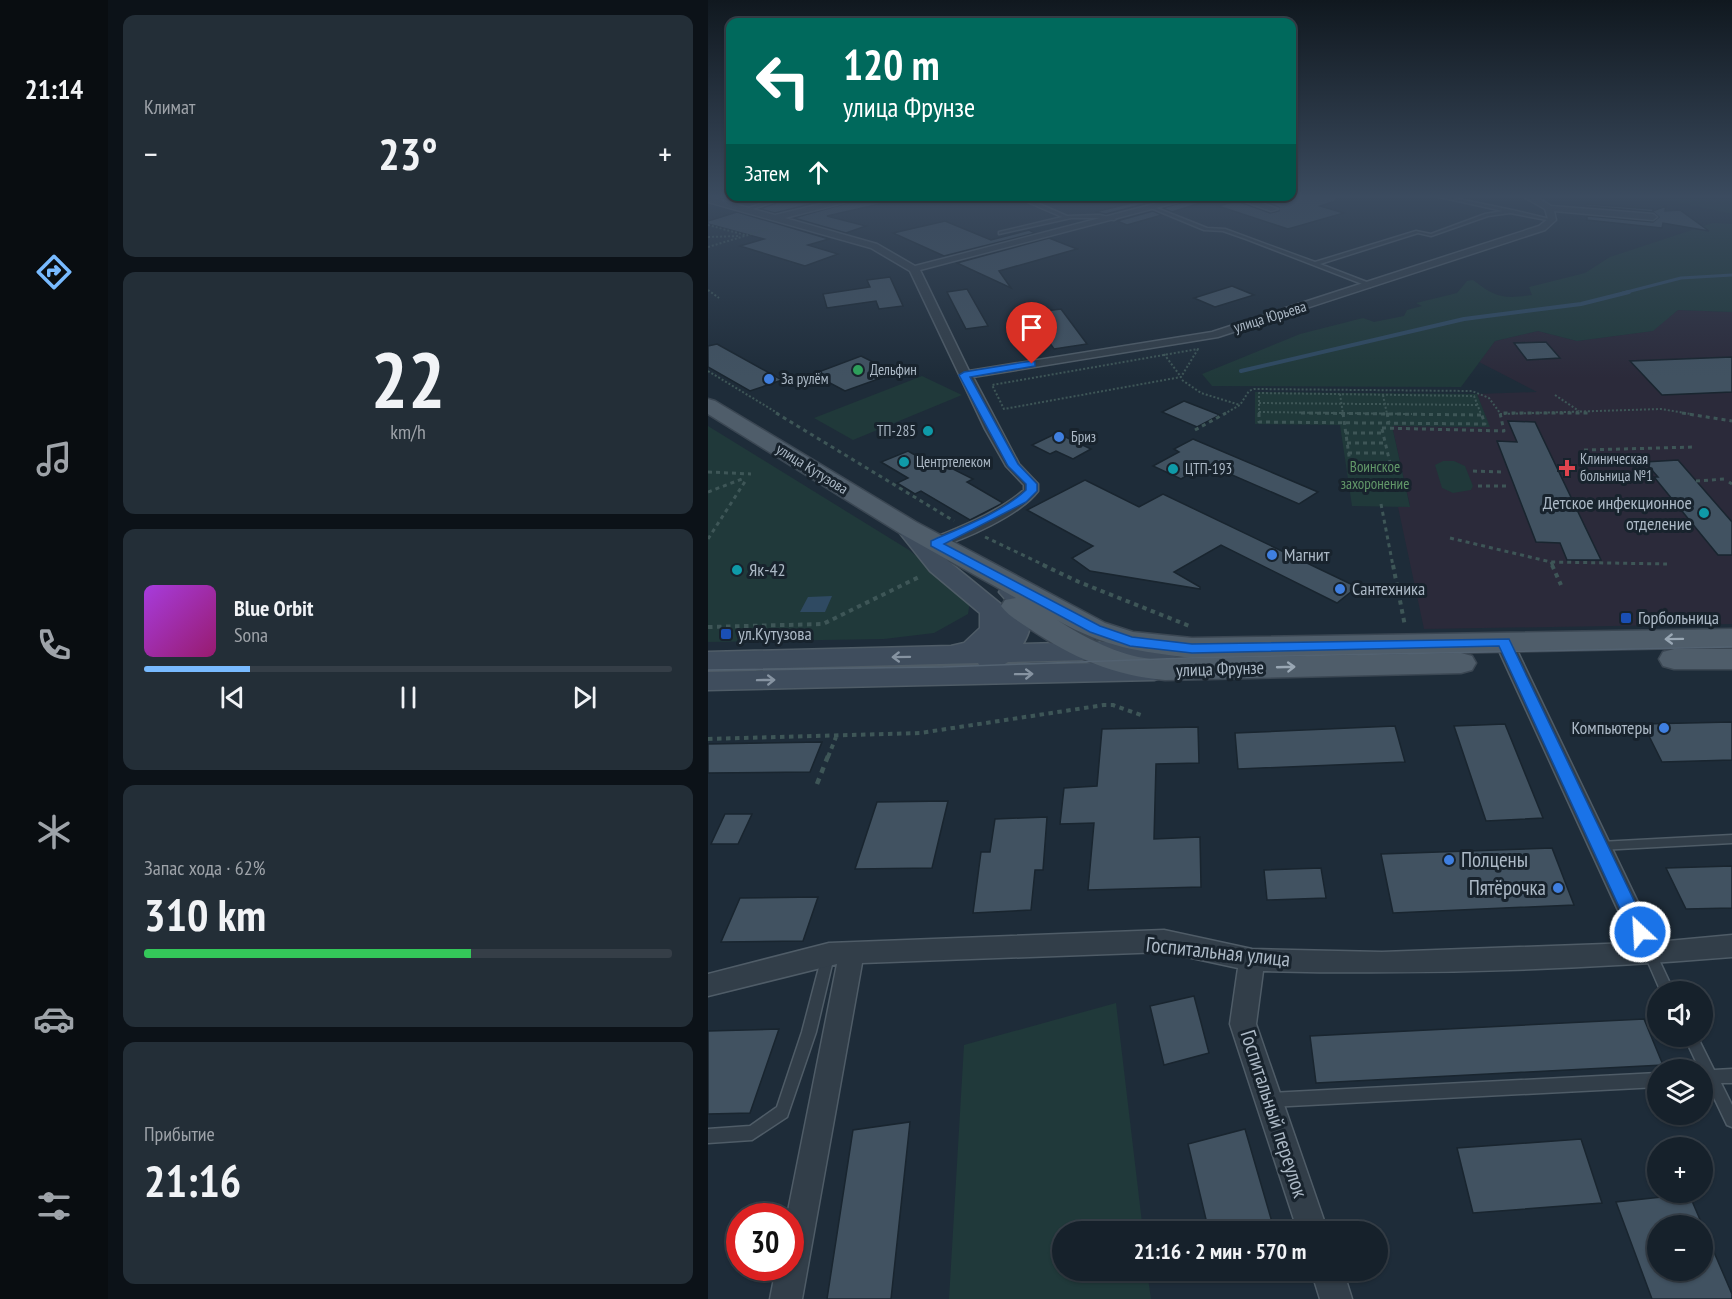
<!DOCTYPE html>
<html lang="ru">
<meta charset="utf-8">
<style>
body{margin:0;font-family:"PT Sans Narrow",sans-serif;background:#232e37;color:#f1f3f6;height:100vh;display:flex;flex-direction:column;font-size:22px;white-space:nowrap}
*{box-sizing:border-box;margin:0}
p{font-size:20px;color:#9ea3a9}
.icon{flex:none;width:33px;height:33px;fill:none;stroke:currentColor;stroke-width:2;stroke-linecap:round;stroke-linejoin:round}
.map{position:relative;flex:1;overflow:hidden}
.sheet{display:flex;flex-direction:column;gap:15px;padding:15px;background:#0c1218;width:600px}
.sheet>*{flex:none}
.top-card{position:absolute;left:18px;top:18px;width:570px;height:183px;border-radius:12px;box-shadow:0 2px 4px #0004,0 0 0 2px #353e47;background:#00695c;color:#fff;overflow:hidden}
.buttons{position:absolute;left:939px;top:981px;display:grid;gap:12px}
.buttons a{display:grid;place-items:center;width:66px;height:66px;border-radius:50%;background:#16212b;box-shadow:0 2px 4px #0004,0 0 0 2px #353e47;font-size:30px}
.speed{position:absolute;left:18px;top:1203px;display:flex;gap:12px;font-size:30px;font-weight:700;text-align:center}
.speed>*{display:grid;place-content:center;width:78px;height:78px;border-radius:50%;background:#16212b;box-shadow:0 2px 4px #0004,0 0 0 2px #353e47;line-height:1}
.speed .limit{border:9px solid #d22;background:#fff;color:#111}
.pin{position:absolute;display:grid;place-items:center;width:51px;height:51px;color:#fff;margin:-62px -26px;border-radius:50% 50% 50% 0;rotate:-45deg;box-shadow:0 0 6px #0007}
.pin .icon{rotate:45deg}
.me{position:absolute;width:66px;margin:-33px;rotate:335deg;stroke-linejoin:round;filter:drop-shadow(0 0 4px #0008)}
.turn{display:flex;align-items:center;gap:21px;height:126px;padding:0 18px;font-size:27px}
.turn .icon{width:78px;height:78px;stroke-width:2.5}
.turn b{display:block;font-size:42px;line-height:51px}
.then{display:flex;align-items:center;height:57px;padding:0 18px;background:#0003;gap:12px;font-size:22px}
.big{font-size:45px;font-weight:700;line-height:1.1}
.sheet .tile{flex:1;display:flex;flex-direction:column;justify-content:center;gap:9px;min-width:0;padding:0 21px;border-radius:12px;background:#232e37}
.sheet .dial{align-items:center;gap:0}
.dial b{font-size:78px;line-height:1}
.song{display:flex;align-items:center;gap:18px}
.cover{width:72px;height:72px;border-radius:9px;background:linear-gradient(135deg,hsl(280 70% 55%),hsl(320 70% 35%))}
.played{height:6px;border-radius:3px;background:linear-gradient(90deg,#78baff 20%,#353e47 20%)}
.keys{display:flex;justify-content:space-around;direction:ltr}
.heat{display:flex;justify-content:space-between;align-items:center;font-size:33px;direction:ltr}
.charge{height:9px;border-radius:4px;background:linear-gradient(90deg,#34c759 62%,#353e47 0)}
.trip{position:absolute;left:344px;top:1221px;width:336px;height:60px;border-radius:30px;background:#16212b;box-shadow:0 2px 4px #0004,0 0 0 2px #353e47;font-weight:700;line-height:60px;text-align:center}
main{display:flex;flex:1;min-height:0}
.dock{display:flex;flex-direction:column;width:108px;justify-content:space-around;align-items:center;background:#090d11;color:#9ea3a9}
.dock .icon{width:42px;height:42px}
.dock .selected{color:#78baff}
.dock b{font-size:27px;color:#f1f3f6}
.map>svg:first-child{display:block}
</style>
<main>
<nav class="dock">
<b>21:14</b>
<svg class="icon selected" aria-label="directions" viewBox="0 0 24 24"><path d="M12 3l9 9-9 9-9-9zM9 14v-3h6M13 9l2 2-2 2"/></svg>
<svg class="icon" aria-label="music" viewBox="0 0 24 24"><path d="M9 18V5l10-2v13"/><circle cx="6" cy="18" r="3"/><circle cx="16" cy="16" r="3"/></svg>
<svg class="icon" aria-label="phone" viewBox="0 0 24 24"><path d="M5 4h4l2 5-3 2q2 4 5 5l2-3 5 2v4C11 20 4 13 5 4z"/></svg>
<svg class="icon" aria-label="climate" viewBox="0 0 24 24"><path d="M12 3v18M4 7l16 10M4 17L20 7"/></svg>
<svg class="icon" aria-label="car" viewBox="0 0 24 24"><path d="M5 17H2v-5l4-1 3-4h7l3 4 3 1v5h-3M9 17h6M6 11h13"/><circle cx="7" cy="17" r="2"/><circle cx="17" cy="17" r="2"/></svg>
<svg class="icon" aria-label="filters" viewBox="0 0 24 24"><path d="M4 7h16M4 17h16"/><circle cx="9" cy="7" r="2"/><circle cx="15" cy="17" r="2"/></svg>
</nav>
<section class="sheet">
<div class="tile"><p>Климат</p>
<div class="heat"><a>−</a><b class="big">23°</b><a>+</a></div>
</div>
<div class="tile dial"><b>22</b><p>km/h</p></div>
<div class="tile">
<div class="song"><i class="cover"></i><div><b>Blue Orbit</b><p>Sona</p></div></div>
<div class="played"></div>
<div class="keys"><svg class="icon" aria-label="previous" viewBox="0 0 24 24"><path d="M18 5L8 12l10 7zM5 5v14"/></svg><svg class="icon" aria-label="pause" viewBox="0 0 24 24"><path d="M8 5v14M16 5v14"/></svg><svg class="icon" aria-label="next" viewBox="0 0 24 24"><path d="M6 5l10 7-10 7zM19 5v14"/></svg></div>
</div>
<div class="tile"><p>Запас хода · 62%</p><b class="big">310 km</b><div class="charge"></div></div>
<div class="tile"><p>Прибытие</p><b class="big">21:16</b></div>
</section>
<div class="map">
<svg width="1024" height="1299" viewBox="0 0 1024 1299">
<rect width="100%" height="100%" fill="#1e2c39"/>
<!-- medical -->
<path fill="#2b2a3a" d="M970,310L1024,312V624L716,629L690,507L702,506L684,426L781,427L769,394L829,392L771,362L787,341L830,331L869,341L944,331Z"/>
<!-- green -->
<path fill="#20393a" d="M941,196H1024V214Z
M1005,223L1024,224V312L970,310L945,331L869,341L830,331L787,341L753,387L504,386L494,374L592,334L655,318L666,322L696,316L699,310L714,306L708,303L749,293L759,281L765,280C788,298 796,299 824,295L821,287L877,273L902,257Z
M214,376L254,395L145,440L106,418Z
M547,392L769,394L782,427L684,426L702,507L644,506L632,425L547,424Z
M0,426L201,550L262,601L260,614L226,633L176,639L0,642Z
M735,461H746L757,466L765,486L763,490L745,493L734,488L727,465Z
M408,1003L435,1231L354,1232V1270L439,1271L443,1299H241L256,1045Z"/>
<!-- water -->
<path fill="#2f4a62" d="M124,596L117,612H92L100,597Z"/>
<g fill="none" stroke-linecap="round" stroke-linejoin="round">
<!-- stream-far1 -->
<path stroke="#2f4a62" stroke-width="3" d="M915,293L973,278L1024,275"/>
<!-- stream -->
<path stroke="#2f4a62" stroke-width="4" d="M533,371L756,319L873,304L921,292"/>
</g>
<!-- building -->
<path fill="#415261" stroke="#19252f" stroke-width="1.5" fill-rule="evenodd" d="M86,196H134L67,213L52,209Z
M164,196H175L176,203L119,216L158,226L138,233L86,218Z
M452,196H466L398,214L387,212Z
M495,196H501L502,200L464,212L455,208Z
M561,196L577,202L578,196H628V201L612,206L636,213L580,229L510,206L529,201L562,213L571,211V207L545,197Z
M878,204L945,209V211L958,206L957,211L972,210L1001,231L955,223L954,228L879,220V216L945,222L951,217L945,212L878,206Z
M445,211L454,215L419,225L409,221Z
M29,212L121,239L100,245L130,254L97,266L32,246L56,239L0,224V221Z
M237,221L283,240L321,230L327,233L236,256L185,233Z
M341,238L369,249L291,271L303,288L249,263Z
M182,277L195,306L171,309L168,301L119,308L115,294L162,287L159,280Z
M524,286L546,295L507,307L486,298Z
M259,289L280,326L258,329L239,292Z
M353,309L379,344L346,349L321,313Z
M838,342L852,358L819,360L806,343Z
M9,344L74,380L42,391L0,367V346Z
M153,356L187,373L137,391L105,374Z
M1024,357V392L954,395L922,361Z
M476,401L512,415L489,427L454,412Z
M800,421L827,422L893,560H859L852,543L828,542L789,441L809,442Z
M349,433L383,449L365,459L348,451L342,454L324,445Z
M485,439L610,492L591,504L499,464L473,479L445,466L471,452L466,449Z
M200,451L226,466L233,463L265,479L259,482L295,503L262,520L213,491L207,494L189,483L200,478L173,462Z
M970,460L1024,522V555H1010L946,477H950L937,462Z
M377,480L431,507L455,494L649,587L629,603L513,545L466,572L492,587V589L382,571L364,558L385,546L319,510Z
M1024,722V760L954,762L935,724Z
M797,724L835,818L778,821L746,726Z
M687,726L697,762L530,769L527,733Z
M490,727L491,763L448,764L446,839L492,837L493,887L380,890L386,823L352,824L356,788L389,786L394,729Z
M114,742L102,772L0,773V744Z
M240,801L224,868L147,869L169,802Z
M17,814H44L30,844H3Z
M339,817L335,870H327L323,910L265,913L273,852H282L287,819Z
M844,848L866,905L685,913L673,854Z
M1024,866V908L978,909L958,868Z
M613,868L618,898L559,900L556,870Z
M110,897L95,941L13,942L32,898Z
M486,996L501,1053L456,1065L442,1006Z
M936,1019L955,1065L608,1083L602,1036Z
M71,1029L42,1113L0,1114V1031Z
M202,1122L183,1299H119L145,1130Z
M537,1129L566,1229L556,1232H501L480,1144Z
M873,1139L894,1203L765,1213L749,1148Z
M981,1194L1024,1294V1299H944L908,1202ZM950,1226H994V1270H950Z"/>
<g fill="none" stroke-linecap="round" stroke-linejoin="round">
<!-- service casing -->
<g stroke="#4f5c67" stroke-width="3">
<path id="service" d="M76,196H84L38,211L35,210Z
M306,196H313L359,216L392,215L408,219L406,220L392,218H363L291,234V232L354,217Z
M727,196H736L804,210L846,220L844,221L802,213L780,216L723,236L710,233L612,264L664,284L665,285L662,287L538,239L515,231L496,230L443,208L446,207L499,228L517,229L607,262L708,231L723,234L777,214L795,211Z
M1024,835V843L892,850L888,849L886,846L888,843L892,842Z
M942,948L946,949L966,992H953L936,953L938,949Z
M120,951L124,952L126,956L108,1032L79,1117L44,1140L0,1143V1129L42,1126L69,1107L94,1032L114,956L116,952Z
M976,1036H989L1006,1070L1024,1069V1083H1013L1024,1105V1127L1019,1125L999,1083L994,1084V1070H992Z
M950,1073V1087L562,1107L557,1105L555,1100L557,1095L562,1093Z"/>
</g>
<!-- minor casing -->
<g stroke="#4f5c67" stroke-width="3">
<path id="minor" d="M146,196H162L77,218L169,244L207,266L477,196H493L212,270L261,371L504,332L831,226L840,219L837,209L814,196H827L843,206L945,214L949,217L945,220L846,211L848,220L837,230L510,337L265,377L311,464L330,484V491C312,515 256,540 227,548L221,546L219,543L221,540C254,526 289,513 316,490V485L298,466L277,429L202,271L163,248L0,202V197L67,215Z
M521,196H535L570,209L563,211Z
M796,636L802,638L805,642L949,942L1024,935V957C868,970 711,975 555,971L548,1024L620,1232H590L522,1024L530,968L456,952L154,963L94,1299H62L68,1268H82V1216H79L129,964L0,996V974L121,943L456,930L544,949L674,952L925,943L787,642L790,638Z
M603,1270H635L644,1299H612Z"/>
</g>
<!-- secondary casing -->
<g stroke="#4f5c67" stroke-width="3">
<path id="secondary" d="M199,520L207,522L240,561L294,605L298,611V621V600L291,592L295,587C333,577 328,623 315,644L464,640L474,643L477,649L474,655L464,658L300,662L295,665L446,662L456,665L460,671L456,677L446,680L0,690V672L272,666L270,663L0,670V652L243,646L256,643L272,628V613L222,571L191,532L187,527L191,522Z"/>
</g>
<!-- primary casing -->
<g stroke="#3b4753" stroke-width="3">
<path id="primary" d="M0,399L7,401L208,522L397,623L425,632L484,638L1024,629V647L484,658C429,651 399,648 349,620C378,638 409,655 443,659L753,653L764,656L768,663L764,670L753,673L457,680C406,676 364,657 322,629C312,622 300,616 293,606L297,600L308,598L190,532L0,414Z
M966,649H1024V669H966L955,666L951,659L955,652Z"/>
</g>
<!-- path-far3 -->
<path stroke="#3e5657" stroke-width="2" stroke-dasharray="2 2" stroke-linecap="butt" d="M0,225L37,235
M0,237L32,236
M0,247L60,229
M0,290L11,298
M490,349L473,377L296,409L284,385Z
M456,354L473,377
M0,371L71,414
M474,380L493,393L532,405
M632,394L635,414
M675,395L679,414
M847,395L871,411
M551,403L769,405
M551,412L704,414
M516,414L532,405L541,391L546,389L764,391L781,398L792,413
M551,414V393L766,396L773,414
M792,414L953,409L983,414"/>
<!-- path-far2 -->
<path stroke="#3e5657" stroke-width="3" stroke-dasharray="4 4" stroke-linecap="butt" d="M68,413L246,521
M551,413V422L777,424L773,413
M593,413L773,415
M635,413L642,463
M679,413L681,423
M974,413L1024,421
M674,428L796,431L792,413H880
M674,429L682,463
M487,430L518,413
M637,433H675
M639,443H678
M876,450L987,447
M640,453H680
M765,471L794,472
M0,472L43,474
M988,481L1017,479
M1021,482L1024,484
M770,486H801
M0,492L34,479
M673,504L685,566
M277,537L338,566
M742,538L843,562L959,564
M0,539L38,480
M843,562L845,566"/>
<!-- path-far1 -->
<path stroke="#3e5657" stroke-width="4" stroke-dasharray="4.5 4.5" stroke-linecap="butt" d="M335,565L371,582L484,627
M685,565L697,626
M844,565L853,585
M0,627L115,624L213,576
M0,739L212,733L396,705H405L436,716
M120,757L128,737"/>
<!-- path -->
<path stroke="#3e5657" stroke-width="4.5" stroke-dasharray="6 6" stroke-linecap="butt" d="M109,784L120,756"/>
<!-- service -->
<use href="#service" fill="#323e49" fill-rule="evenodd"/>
<!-- minor -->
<use href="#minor" fill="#323e49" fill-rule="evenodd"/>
<!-- secondary -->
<use href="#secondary" fill="#3f4d5d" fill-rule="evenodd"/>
<!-- primary -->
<use href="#primary" fill="#4f5d6a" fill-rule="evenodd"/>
<!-- tram -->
<path stroke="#536271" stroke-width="1.5" d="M0,670L235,667L480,658L1024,647"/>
</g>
<!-- one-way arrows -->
<defs><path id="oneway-shaft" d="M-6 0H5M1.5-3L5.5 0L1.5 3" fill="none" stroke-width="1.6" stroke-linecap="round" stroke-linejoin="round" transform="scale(1.5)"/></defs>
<g stroke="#99a7b4">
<use href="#oneway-shaft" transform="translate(966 639) rotate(179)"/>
<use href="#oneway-shaft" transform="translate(578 667) rotate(-2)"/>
</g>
<g stroke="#8693a1">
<use href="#oneway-shaft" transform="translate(193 657) rotate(179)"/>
<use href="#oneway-shaft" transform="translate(316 674) rotate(-1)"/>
<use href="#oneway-shaft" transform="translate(58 680) rotate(-1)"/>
</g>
<!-- sky -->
<linearGradient id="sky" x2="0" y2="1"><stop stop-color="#10181f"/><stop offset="0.52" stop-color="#3b4b5f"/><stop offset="1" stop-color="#3b4b5f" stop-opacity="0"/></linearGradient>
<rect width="1024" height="378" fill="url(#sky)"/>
<!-- route -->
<path fill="#1a73e8" stroke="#114b97" stroke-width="1.5" d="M324,361L327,362V366L262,377L310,464L329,484V491L318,502L236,544L392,626L424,637L484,644L801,639L941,932L938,937L932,939L925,937L791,646L484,653L422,646L382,632L223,546V541C252,528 295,512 318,490V484L300,466L251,375L256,372Z"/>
<!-- markers -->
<circle fill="#2e9e5b" stroke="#18232d" stroke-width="2" cx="150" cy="370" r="6"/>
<g fill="#3f7fe0" stroke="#18232d" stroke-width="2">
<circle cx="61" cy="379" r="6"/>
<circle cx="351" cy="437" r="6"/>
<circle cx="564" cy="555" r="6"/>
<circle cx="632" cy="589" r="6"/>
<circle cx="956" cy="728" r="6"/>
<circle cx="741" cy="860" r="6"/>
<circle cx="850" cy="888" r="6"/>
</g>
<g fill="#0f9aa8" stroke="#18232d" stroke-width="2">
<circle cx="220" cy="431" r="6"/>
<circle cx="196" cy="462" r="6"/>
<circle cx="465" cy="469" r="6"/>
<circle cx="996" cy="513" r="6"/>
<circle cx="29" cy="570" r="6"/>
</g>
<path fill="#e0444e" stroke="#18232d" stroke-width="2" d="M856 459h6v6h6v6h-6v6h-6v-6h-6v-6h6z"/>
<g fill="#1a4fb4" stroke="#18232d" stroke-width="2">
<rect x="912" y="612" width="12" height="12" rx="3"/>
<rect x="12" y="628" width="12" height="12" rx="3"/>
</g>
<g text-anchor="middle" stroke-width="6" stroke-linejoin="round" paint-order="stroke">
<!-- far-street labels -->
<g font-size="15" fill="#acb9c6" stroke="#18232d">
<text transform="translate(562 317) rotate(-17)" y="5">улица Юрьева</text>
<text transform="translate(104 469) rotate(32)" y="5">улица Кутузова</text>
</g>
<!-- far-poi labels -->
<g font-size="15" fill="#acb9c6" stroke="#18232d" text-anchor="start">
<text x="162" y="375">Дельфин</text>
<text x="73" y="384">За рулём</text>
<text x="208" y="436" text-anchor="end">ТП-285</text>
<text x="363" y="442">Бриз</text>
<text x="872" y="464">Клиническая<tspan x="872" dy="17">больница №1</tspan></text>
<text x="208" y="467">Центртелеком</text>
<text x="477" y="474">ЦТП-193</text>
</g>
<!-- far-park labels -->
<g font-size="15" fill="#629869" stroke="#18232d">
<text x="667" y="472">Воинское<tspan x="667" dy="17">захоронение</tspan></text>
</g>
<!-- poi labels -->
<g font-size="18" fill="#acb9c6" stroke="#18232d" text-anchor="start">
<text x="984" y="509" text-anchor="end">Детское инфекционное<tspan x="984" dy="21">отделение</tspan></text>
<text x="576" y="561">Магнит</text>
<text x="41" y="576">Як-42</text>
<text x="644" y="595">Сантехника</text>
<text x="930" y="624">Горбольница</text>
<text x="30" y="640">ул.Кутузова</text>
<text x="944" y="734" text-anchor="end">Компьютеры</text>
</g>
<!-- street labels -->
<g font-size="18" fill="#acb9c6" stroke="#18232d">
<text transform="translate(512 669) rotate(-2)" y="6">улица Фрунзе</text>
</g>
<!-- near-poi labels -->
<g font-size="21" fill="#acb9c6" stroke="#18232d" text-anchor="start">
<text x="753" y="867">Полцены</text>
<text x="838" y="895" text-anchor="end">Пятёрочка</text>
</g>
<!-- near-street labels -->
<g font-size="21" fill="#acb9c6" stroke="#18232d">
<text transform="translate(510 952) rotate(6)" y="7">Госпитальная улица</text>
<text transform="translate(566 1114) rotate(72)" y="7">Госпитальный переулок</text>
</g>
</g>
</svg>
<div class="buttons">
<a><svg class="icon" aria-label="sound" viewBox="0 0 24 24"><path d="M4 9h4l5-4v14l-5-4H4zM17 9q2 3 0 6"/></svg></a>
<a><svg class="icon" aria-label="layers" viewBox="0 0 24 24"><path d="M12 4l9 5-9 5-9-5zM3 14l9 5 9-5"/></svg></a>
<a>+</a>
<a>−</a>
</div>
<div class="speed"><div class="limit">30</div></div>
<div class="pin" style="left:324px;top:364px;background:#d93025"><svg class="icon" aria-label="arrive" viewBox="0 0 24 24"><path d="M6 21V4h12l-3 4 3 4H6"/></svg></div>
<svg class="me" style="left:932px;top:932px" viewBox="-20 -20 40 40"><circle r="17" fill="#1a73e8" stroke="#fff" stroke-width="3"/><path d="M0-11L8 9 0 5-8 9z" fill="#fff"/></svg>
<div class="trip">21:16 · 2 мин · 570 m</div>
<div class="top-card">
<div class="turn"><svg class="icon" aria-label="left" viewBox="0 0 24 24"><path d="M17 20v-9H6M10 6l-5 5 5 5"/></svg><div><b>120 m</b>улица Фрунзе</div></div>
<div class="then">Затем<svg class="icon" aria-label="ahead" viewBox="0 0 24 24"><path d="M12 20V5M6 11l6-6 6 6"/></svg></div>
</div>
</div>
</main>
